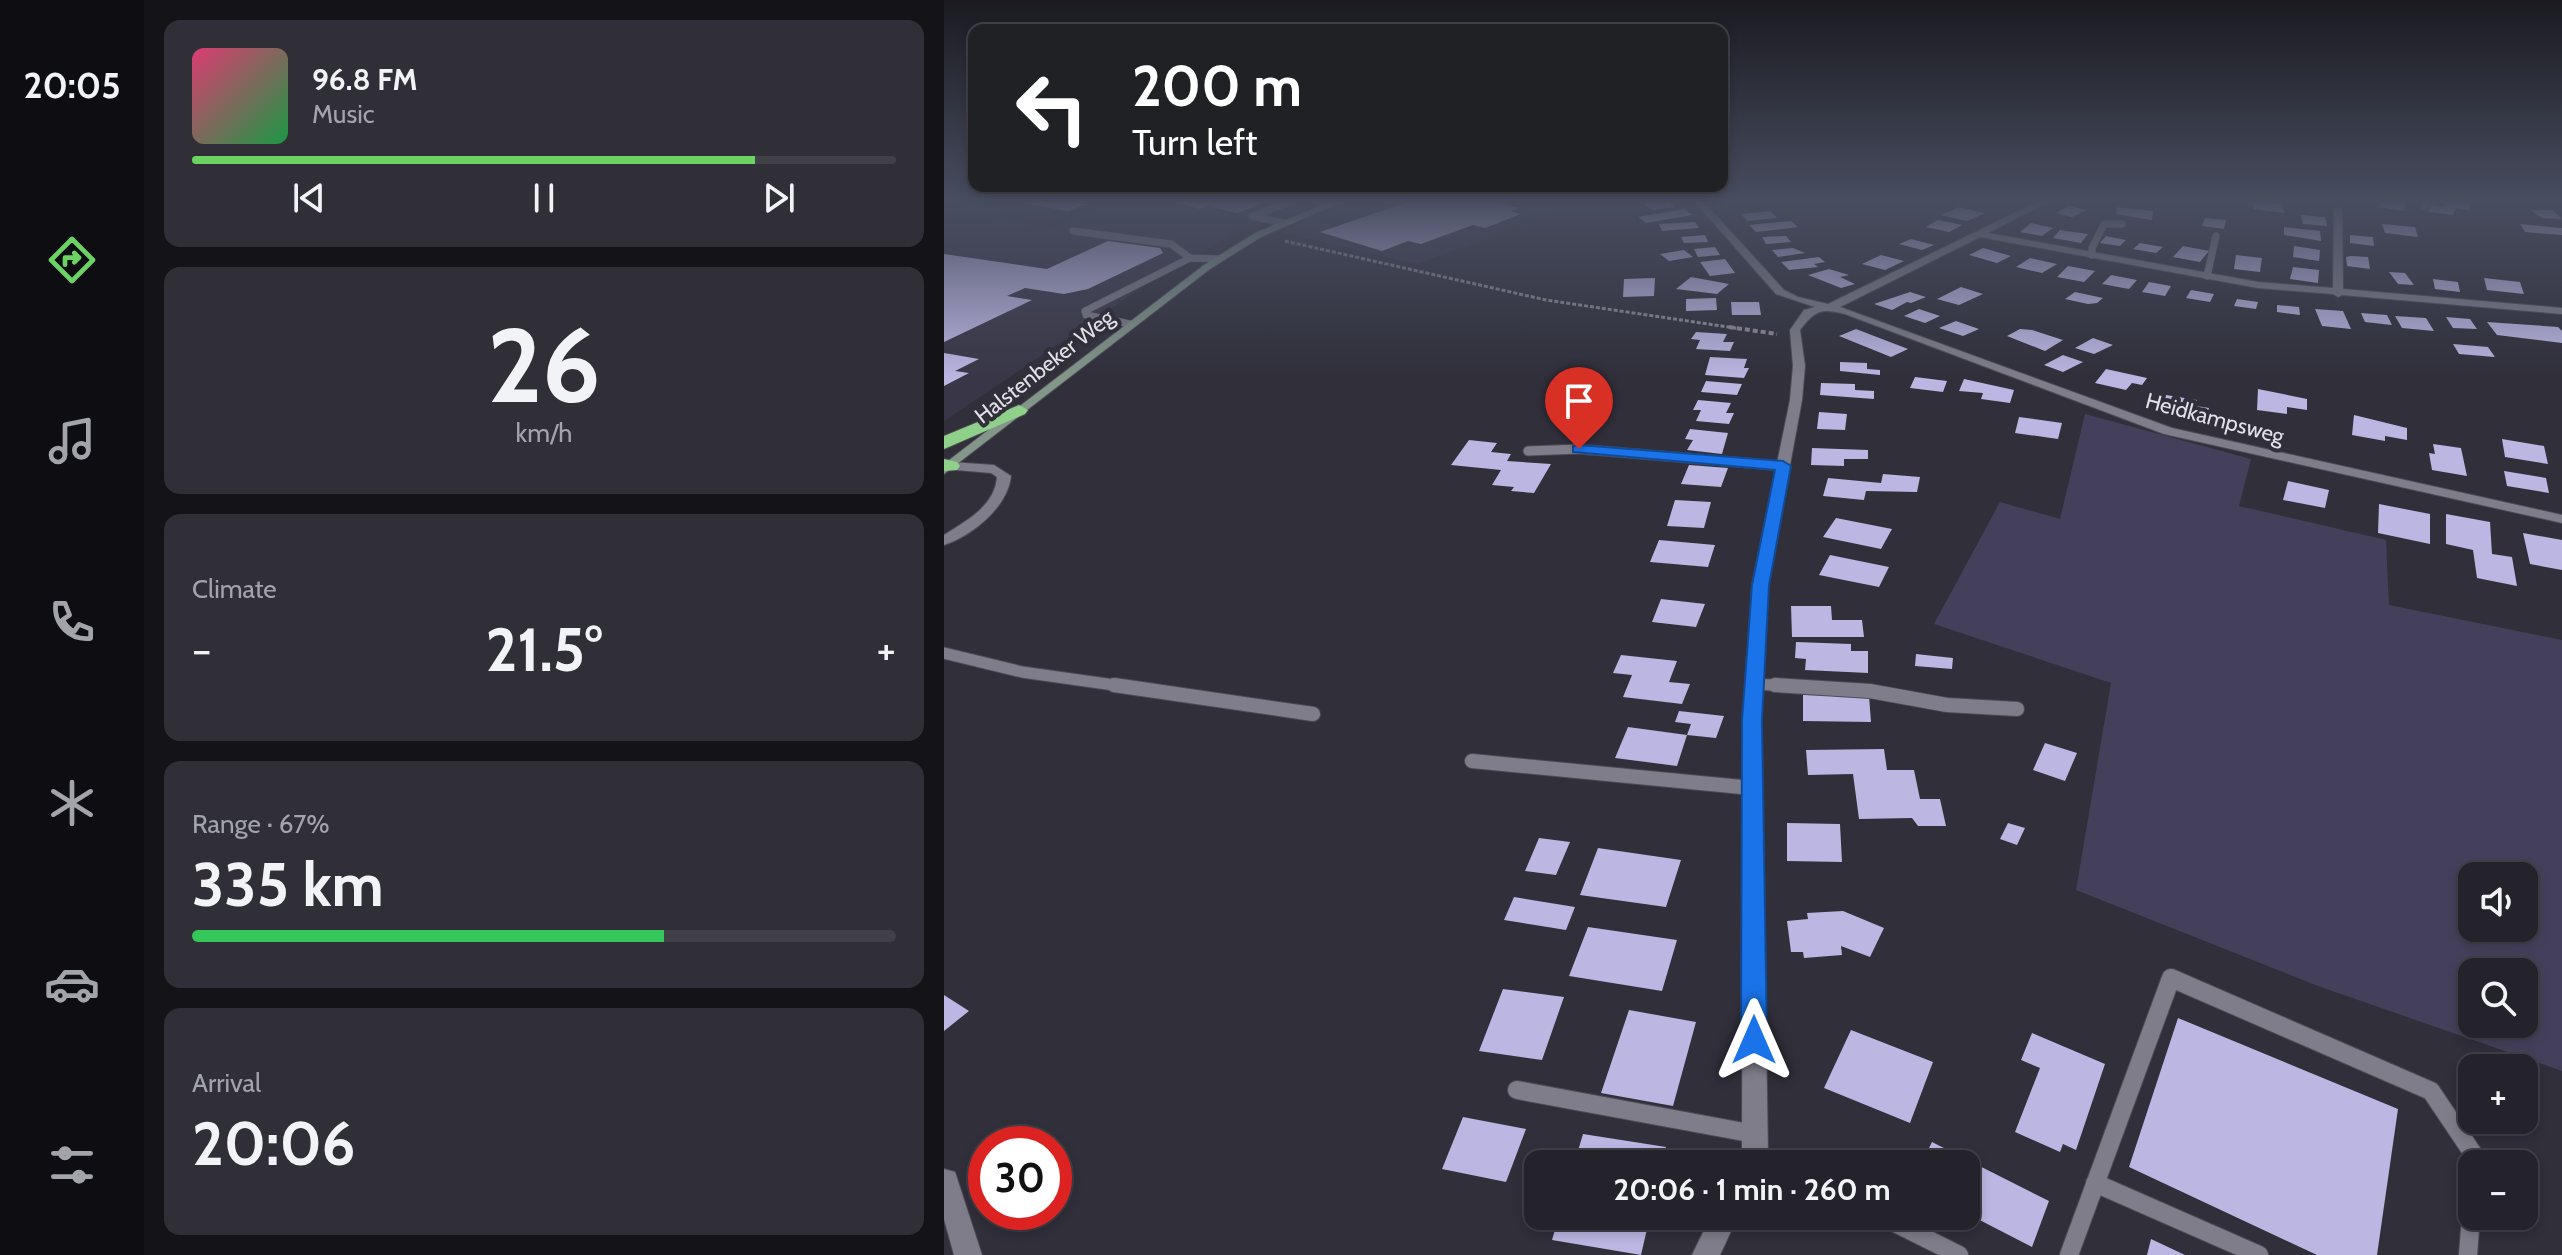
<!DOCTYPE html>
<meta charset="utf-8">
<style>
body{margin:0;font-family:Cabin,sans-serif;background:#302f38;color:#f1f3f6;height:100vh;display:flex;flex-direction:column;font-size:30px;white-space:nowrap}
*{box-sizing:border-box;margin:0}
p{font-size:26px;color:#a3a4a9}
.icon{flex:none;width:44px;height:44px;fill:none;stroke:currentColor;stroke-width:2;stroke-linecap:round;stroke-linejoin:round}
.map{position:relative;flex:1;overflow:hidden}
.drawer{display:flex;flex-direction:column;gap:20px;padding:20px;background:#141318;width:800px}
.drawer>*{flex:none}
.banner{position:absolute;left:24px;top:24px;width:760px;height:168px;border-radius:16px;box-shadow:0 4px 12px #0003,0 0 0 2px #414048;background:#202124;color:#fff;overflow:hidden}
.controls{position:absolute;left:1514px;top:862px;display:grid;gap:16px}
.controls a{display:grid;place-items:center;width:80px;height:80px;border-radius:16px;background:#24232c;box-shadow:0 4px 12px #0003,0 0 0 2px #414048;font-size:40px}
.speed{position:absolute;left:24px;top:1126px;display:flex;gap:16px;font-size:40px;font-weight:700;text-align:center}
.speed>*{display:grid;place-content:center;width:104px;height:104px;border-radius:50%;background:#24232c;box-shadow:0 4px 12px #0003,0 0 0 2px #414048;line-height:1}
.speed .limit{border:12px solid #d22;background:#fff;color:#111}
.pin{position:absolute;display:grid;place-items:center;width:68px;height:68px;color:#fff;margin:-82px -34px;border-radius:50% 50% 50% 0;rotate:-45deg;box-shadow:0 0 8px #0007}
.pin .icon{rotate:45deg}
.me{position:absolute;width:88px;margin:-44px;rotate:0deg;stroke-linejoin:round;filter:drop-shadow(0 0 6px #0008)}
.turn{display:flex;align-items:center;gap:28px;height:168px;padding:0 32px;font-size:36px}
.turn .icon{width:104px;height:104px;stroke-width:2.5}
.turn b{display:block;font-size:56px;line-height:68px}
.big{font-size:60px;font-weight:700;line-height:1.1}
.drawer .card{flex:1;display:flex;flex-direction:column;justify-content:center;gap:12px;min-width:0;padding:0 28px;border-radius:16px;background:#302f38}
.drawer .dial{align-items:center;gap:0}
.dial b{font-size:104px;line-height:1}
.song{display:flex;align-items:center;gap:24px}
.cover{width:96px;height:96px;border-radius:12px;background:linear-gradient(135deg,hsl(340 70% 55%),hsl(140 70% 35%))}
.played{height:8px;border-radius:4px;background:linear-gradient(90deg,#6ad363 80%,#414048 80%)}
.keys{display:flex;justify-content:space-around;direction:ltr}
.heat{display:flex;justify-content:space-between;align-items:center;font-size:44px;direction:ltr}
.charge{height:12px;border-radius:6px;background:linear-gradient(90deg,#34c759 67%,#414048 0)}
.trip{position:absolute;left:580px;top:1150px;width:456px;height:80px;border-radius:16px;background:#24232c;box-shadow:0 4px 12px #0003,0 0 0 2px #414048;font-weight:700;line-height:80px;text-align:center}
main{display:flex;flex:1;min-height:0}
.dock{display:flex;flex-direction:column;width:144px;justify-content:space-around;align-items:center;background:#0e0e12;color:#a3a4a9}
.dock .icon{width:56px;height:56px}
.dock .selected{color:#6ad363}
.dock b{font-size:36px;color:#f1f3f6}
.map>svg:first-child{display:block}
</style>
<main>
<nav class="dock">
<b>20:05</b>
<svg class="icon selected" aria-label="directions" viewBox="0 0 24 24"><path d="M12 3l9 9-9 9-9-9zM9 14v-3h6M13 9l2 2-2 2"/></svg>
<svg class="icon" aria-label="music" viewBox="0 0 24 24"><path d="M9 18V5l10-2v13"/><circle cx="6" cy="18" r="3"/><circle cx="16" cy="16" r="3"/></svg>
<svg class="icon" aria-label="phone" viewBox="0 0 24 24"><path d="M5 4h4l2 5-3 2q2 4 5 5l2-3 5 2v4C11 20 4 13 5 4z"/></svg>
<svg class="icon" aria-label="climate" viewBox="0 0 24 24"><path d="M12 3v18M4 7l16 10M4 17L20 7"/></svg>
<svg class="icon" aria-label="car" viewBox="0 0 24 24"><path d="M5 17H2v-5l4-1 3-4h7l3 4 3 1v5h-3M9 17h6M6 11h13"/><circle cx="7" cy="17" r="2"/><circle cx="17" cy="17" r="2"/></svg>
<svg class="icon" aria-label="filters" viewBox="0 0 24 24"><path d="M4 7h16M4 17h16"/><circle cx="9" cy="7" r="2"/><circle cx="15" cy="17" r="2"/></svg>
</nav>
<section class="drawer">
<div class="card">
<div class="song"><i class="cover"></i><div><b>96.8 FM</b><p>Music</p></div></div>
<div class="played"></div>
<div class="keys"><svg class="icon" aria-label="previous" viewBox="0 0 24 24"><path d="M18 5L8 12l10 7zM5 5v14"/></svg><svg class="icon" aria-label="pause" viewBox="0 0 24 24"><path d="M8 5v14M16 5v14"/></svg><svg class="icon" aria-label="next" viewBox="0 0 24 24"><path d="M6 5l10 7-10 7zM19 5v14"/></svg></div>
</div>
<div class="card dial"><b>26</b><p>km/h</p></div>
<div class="card"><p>Climate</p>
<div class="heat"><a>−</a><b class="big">21.5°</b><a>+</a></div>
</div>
<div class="card"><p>Range · 67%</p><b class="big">335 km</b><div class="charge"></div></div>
<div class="card"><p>Arrival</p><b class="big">20:06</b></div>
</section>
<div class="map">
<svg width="1618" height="1255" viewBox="0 0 1618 1255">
<rect width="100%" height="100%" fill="#302f3a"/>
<!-- built -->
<path fill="#393747" d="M0,202H87L48,217L107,228L169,202H355L341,206L226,269L0,421Z
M409,202H634L608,215L472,264L333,231Z"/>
<!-- green -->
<path fill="#44405b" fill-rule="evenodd" d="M1141,414L1307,459L1295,506L1442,540L1445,605L1618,640V1071L1374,986L1132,890L1167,683L990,624L1056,502L1116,519ZM1528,876H1580V928H1528ZM1528,972H1580V1024H1528Z"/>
<!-- building -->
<path fill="#bbb6e2" d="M92,202H132L142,204L124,211L85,204Z
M230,202H321L293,213L264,206L256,209Z
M464,202H553L576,208L566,211L577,214L541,228L529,225L477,244L464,241L438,251L376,232Z
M725,202L731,207L709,210L700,204Z
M1307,202L1337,204L1341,213L1310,209Z
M1437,202H1455L1462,203L1459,211L1435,207Z
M1501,202H1526L1525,210L1512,208L1509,215L1484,212L1488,205L1500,207Z
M1125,206L1143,210L1128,217L1111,213Z
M1015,207L1041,213L1023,221L997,215Z
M1173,207L1209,211L1208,220L1172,214Z
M740,209L749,215L702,223L694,217Z
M1586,210H1609L1618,219L1598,218Z
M826,211L833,218L803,221L797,214Z
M1357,215L1381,217L1383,226L1359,224Z
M1261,218L1282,220L1280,229L1258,226Z
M994,220L1018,225L1005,232L982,227Z
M847,221L854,227L812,232L805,225Z
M751,222L755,228L718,231L715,224Z
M1087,223L1109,228L1098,236L1076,232Z
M1438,224L1471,227L1474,237L1441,233Z
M1576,224L1618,228V235L1581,232Z
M1340,227L1376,231L1377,241L1340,235Z
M1116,230L1144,234L1137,243L1109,238Z
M761,235L764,242L740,243L737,237Z
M1406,235L1429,237L1430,246L1406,243Z
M842,236L847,242L822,244L818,237Z
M1162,236L1182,240L1176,246L1156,243Z
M967,239L990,245L978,250L955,244Z
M164,241L216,248L219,253L144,289L120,294L81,288L63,296L88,300L0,342V254L103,269Z
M1196,243L1219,247L1212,253L1189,249Z
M1239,246L1265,251L1256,262L1229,257Z
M1350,246L1376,250L1375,261L1349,257Z
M771,247L776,255L754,257L750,249Z
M849,248L861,253L834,257L828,250Z
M1039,248L1067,256L1053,263L1025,255Z
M740,250L749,257L725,261L716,254Z
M937,255L960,261L941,270L918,264Z
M1292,255L1318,258L1316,272L1290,269Z
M1407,256L1424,257L1426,269L1403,266L1402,257Z
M875,257L881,262L870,264L874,267L845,270L837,262Z
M1086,258L1113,264L1098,273L1072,267Z
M781,259L791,273L766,276L756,262Z
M1124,266L1151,271L1140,282L1113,277Z
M1349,267L1375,270L1374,283L1346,279Z
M885,269L905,275L896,277L911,284L897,288L864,275Z
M1445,272L1461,273L1470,285L1454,284Z
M1167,275L1193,280L1185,289L1158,284Z
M747,277L785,284L773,294L732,289Z
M711,278L710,296L679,297L680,279Z
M1540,278L1576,282L1580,294L1543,290Z
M1489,279L1514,282L1516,292L1491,289Z
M1205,282L1227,286L1221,296L1198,292Z
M1017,287L1039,294L1015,305L993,299Z
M1247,290L1270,294L1266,302L1242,298Z
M966,292L982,297L967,303L963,302L948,310L930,304Z
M1131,292L1159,298L1153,303L1144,304L1121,299Z
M772,298L773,310L742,311V299Z
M1293,299L1314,302L1312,309L1290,306Z
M787,302H815L817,315H788Z
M1333,305L1355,307L1356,315L1333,312Z
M975,309L996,316L981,323L960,316Z
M1371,309L1399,311L1407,329L1378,326Z
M1417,313L1443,315L1448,325L1421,322Z
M1451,316L1482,318L1490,331L1458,328Z
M1502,317L1526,319L1533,329L1509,328Z
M1012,321L1035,329L1019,336L995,328Z
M1543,322L1614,327L1618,331V343L1553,335Z
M912,329L964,349L947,357L895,336Z
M1076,329L1088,330L1119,340L1101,351L1063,336Z
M752,332L783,334L779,342H790L786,351L752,349L756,340L747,339Z
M1149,338L1169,345L1150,354L1131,348Z
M1509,344L1544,347L1551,357L1515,354Z
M0,353L35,359L11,371L25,373L0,386Z
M1119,355L1139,362L1119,372L1100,365Z
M766,357L803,359L800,368H805L800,378L761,375Z
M896,362L923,363V369L936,370V375L896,371Z
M1162,369L1203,378L1198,385L1188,383L1182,390L1151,383Z
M971,377L1003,381L999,392L966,388Z
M1020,379L1070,390L1066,403L1037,399L1039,393L1015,391Z
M762,381L798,384L793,395L757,392Z
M877,383L911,384V390L930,391V399L876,395Z
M1314,389L1363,399V410L1343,407V414L1313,410Z
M1222,395L1253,400L1252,406L1265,408L1263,417L1219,407Z
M754,400L787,403L782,413H790L785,424L752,421L757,410H749Z
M875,412L903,414L901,430L873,429Z
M1410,415L1463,428V440L1441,436V441L1408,435Z
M1075,417L1118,423L1114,439L1071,433Z
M746,429L784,433L778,454L743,450L749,440L741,439Z
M1558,439L1600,446L1604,464L1561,457Z
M525,440L553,443L547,452L567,454L563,461L607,464L590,493L567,491L570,487L548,485L557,470L507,465Z
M1489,444L1517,448L1523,476L1488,470L1485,453L1491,454Z
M868,448L924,450V459H900V466L867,465Z
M745,465L784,468L777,487L737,484Z
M1560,471L1602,478L1605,493L1563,486Z
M939,474L976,477L973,492L922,491L920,500L879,496L884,478L937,483Z
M1344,481L1385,490L1381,508L1339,500Z
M731,500L767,502L760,528L723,526Z
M1435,504L1486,514V544L1434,533Z
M1502,514L1546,522L1548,554L1568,557L1573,586L1533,578L1529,550L1502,544Z
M892,518L948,529L937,549L879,537Z
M1579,533L1618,540V570L1586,564Z
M715,540L771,545L764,567L706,562Z
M886,555L945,567L935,587L875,575Z
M717,599L761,604L752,627L708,622Z
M847,606H887L888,620H918L920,637H848Z
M852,642L907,644V651H924V673L861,670L862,659L851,658Z
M972,654L1009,658L1008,669L971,666Z
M677,655L733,661L725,682L746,684L738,704L679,697L688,675L669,673Z
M859,695L925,696L927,722L859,721Z
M735,711L780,716L772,738L743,735L747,724L731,722Z
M684,727L743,735L733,766L671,758Z
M1101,743L1133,753L1121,781L1089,770Z
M940,749L943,770H970L976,799H996L1002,826H974L968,818L915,819L909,774L864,775L862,750Z
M843,823L896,824L898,862L843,861Z
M1064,823L1081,828L1073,845L1056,839Z
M595,838L626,842L612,875L581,871Z
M654,848L737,860L722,907L636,895Z
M570,897L631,907L622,930L560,920Z
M899,911L940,928L926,957L897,946L898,955L860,958L859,952H847L843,921L864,919L863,913Z
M644,927L733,940L718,991L625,976Z
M559,989L620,997L598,1060L535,1051Z
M0,995L25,1011L0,1031Z
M685,1010L752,1022L729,1106L657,1093Z
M1234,1018L1454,1109L1433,1255H1373L1185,1167Z
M907,1030L989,1062L966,1123L880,1088Z
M1088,1033L1161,1064L1132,1150L1119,1144L1116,1152L1071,1132L1096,1068L1077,1060Z
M519,1117L582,1129L562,1182L498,1169Z
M639,1134L722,1147L718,1164H630Z
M988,1142L1105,1201L1088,1247L1022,1213V1164H977Z
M615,1216H706L697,1255L608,1240Z
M1207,1239L1241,1255H1203Z"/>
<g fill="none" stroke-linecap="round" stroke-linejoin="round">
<!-- service-far4 casing -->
<g stroke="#4d4c55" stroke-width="8">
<path id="service-far4" d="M339,223L308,216L346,202
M129,231L227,244L246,258
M1148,255V248L1160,224H1178
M1263,276L1272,236
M186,324L142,315L141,311L246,258L275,259"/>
</g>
<!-- service-far3 casing -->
<g stroke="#4d4c55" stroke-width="11">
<path id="service-far3" d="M584,451L635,449L839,466"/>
</g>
<!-- service-far2 casing -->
<g stroke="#4d4c55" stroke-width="13">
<path id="service-far2" d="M0,653L78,672L184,687
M810,684L864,687"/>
</g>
<!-- service-far1 casing -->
<g stroke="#4d4c55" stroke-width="16">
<path id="service-far1" d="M170,685L369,714
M831,685L926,691L1003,705L1073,709
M528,761L808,788"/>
</g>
<!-- service casing -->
<g stroke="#4d4c55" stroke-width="20">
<path id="service" d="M573,1090L811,1134
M811,1154L832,1164
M1151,1183L1315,1255
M937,1216L1015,1255
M1125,1255L1227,978L1487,1091L1532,1158L1531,1164
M1524,1255L1528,1203"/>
</g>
<!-- minor casing -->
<g stroke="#4d4c55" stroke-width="2">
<path id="minor" d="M751,202H760L840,290L854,297L884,304L1093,202H1104L1044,233L1314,282L1389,288L1390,210L1394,207L1398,210L1399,289L1618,308V314L1398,295L1394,297L1389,294L1314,288L1036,237L896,307L1228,428L1618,515V523L1220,434L901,314C877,308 871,310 856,330L861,366L858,400L824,585L817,720L824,1154L819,1164H793L798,1153L799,720L808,585L846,400L849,366L846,330L860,310L871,307L832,294Z
M1478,202H1486L1483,209H1477Z
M6,462L50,465L67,476C64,507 28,536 0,545V535C22,521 51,506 53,477L47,473L1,469L0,465Z
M0,1169L11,1172L38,1255H10L0,1219Z
M767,1216H794L776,1255H748Z"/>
</g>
<!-- secondary casing -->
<g stroke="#4d4c55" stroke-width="2">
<path id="secondary" d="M386,202H398L317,237L266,269L0,474V464L260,265L311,233Z"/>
</g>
<!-- motorway casing -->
<g stroke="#4d4c55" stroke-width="2">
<path id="motorway" d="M75,405L84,410L81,414L0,449V436Z
M0,459L13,462L16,466L13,470L0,471Z"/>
</g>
<!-- path-far1 -->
<path stroke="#8e8d96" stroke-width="3" stroke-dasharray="4 2" stroke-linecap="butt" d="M341,241L602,300L798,329"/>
<!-- path -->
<path stroke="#8e8d96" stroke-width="4" stroke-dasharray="5 3" stroke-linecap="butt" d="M785,327L833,334"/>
<!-- service-far4 -->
<use href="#service-far4" stroke="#7e7d89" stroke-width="7"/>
<!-- service-far3 -->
<use href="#service-far3" stroke="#7e7d89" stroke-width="9"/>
<!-- service-far2 -->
<use href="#service-far2" stroke="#7e7d89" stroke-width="11"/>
<!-- service-far1 -->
<use href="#service-far1" stroke="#7e7d89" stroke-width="14"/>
<!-- service -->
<use href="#service" stroke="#7e7d89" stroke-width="18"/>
<!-- minor -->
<use href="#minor" fill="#7e7d89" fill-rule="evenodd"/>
<!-- secondary -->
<use href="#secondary" fill="#839689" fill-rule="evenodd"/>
<!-- motorway -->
<use href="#motorway" fill="#8fd18a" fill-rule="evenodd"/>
</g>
<!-- sky -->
<linearGradient id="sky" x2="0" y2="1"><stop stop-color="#1a1a20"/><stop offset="0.53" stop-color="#484d60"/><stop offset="1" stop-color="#484d60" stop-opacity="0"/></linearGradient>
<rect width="1618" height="378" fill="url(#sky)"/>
<!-- route -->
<path fill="#1a73e8" stroke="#114b97" stroke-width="2" d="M635,445L839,461L847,466L825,585L818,720L823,1040L820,1048L810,1052L801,1048L797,1040L798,720L808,585L831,470L629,452V446Z"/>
<g text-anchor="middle" stroke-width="8" stroke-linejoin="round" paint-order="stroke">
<!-- far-street labels -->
<g font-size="22" fill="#e2e1e8" stroke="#302f3a">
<text transform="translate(100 366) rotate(-38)" y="8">Halstenbeker Weg</text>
<text transform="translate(1271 418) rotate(15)" y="8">Heidkampsweg</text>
</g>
</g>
</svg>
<div class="controls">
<a><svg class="icon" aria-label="sound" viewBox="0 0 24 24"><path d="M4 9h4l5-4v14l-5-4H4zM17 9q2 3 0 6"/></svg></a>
<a><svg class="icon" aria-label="search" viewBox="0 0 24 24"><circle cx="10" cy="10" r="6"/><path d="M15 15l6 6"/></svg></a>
<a>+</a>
<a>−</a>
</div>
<div class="speed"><div class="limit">30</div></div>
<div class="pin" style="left:635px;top:449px;background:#d93025"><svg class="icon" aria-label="arrive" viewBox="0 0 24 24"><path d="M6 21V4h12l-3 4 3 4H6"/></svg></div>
<svg class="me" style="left:810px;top:1040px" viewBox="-20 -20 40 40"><path d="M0-17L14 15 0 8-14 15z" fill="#1a73e8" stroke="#fff" stroke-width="4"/></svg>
<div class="trip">20:06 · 1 min · 260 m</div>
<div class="banner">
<div class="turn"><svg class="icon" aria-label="left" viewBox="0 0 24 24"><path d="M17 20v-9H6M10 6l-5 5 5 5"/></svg><div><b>200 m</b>Turn left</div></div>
</div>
</div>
</main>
